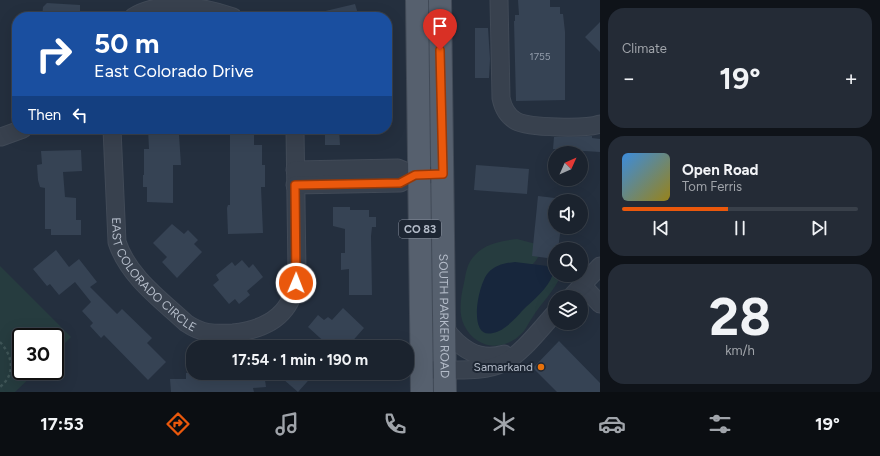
<!DOCTYPE html>
<meta charset="utf-8">
<style>
body{margin:0;font-family:Figtree,sans-serif;background:#242b36;color:#f1f3f6;height:100vh;display:flex;flex-direction:column;font-size:15px;white-space:nowrap}
*{box-sizing:border-box;margin:0}
p{font-size:13px;color:#a0a4aa}
.icon{flex:none;width:22px;height:22px;fill:none;stroke:currentColor;stroke-width:2;stroke-linecap:round;stroke-linejoin:round}
.map{position:relative;flex:1;overflow:hidden}
.panel{display:flex;flex-direction:column;gap:8px;padding:8px;background:#0f1319;width:280px}
.panel>*{flex:none}
.top-card{position:absolute;left:12px;top:12px;width:380px;height:122px;border-radius:16px;box-shadow:0 4px 16px #0002,0 0 0 1px #39404a;background:#1a4fa0;color:#fff;overflow:hidden}
.needle{width:26px;rotate:45deg}
.controls{position:absolute;left:548px;top:146px;display:grid;gap:8px}
.controls a{display:grid;place-items:center;width:40px;height:40px;border-radius:50%;background:#1b232e;box-shadow:0 4px 16px #0002,0 0 0 1px #39404a;font-size:20px}
.speed{position:absolute;left:12px;top:328px;display:flex;gap:8px;font-size:20px;font-weight:700;text-align:center}
.speed>*{display:grid;place-content:center;width:52px;height:52px;border-radius:50%;background:#1b232e;box-shadow:0 4px 16px #0002,0 0 0 1px #39404a;line-height:1}
.speed .limit{border:2px solid #111;border-radius:6px;background:#fff;color:#111}
.pin{position:absolute;display:grid;place-items:center;width:34px;height:34px;color:#fff;margin:-41px -17px;border-radius:50% 50% 50% 0;rotate:-45deg;box-shadow:0 0 4px #0007}
.pin .icon{rotate:45deg}
.me{position:absolute;width:44px;margin:-22px;rotate:1deg;stroke-linejoin:round;filter:drop-shadow(0 0 3px #0008)}
.turn{display:flex;align-items:center;gap:14px;height:84px;padding:0 16px;font-size:18px}
.turn .icon{width:52px;height:52px;stroke-width:2.5}
.turn b{display:block;font-size:28px;line-height:34px}
.then{display:flex;align-items:center;height:38px;padding:0 16px;background:#0003;gap:8px;font-size:15px}
.big{font-size:30px;font-weight:700;line-height:1.1}
.panel .card{flex:1;display:flex;flex-direction:column;justify-content:center;gap:6px;min-width:0;padding:0 14px;border-radius:16px;background:#242b36}
.panel .dial{align-items:center;gap:0}
.dial b{font-size:52px;line-height:1}
.song{display:flex;align-items:center;gap:12px}
.cover{width:48px;height:48px;border-radius:6px;background:linear-gradient(135deg,hsl(210 70% 55%),hsl(50 70% 35%))}
.played{height:4px;border-radius:2px;background:linear-gradient(90deg,#ea580c 45%,#39404a 45%)}
.keys{display:flex;justify-content:space-around;direction:ltr}
.heat{display:flex;justify-content:space-between;align-items:center;font-size:22px;direction:ltr}
.trip{position:absolute;left:186px;top:340px;width:228px;height:40px;border-radius:16px;background:#1b232e;box-shadow:0 4px 16px #0002,0 0 0 1px #39404a;font-weight:700;line-height:40px;text-align:center}
.tab-bar{display:flex;height:64px;justify-content:space-around;align-items:center;background:#0b0e12;color:#a0a4aa}
.tab-bar .icon{width:28px;height:28px}
.tab-bar .active{color:#ea580c}
.tab-bar b{font-size:18px;color:#f1f3f6}
main{display:flex;flex:1;min-height:0}
.map>svg:first-child{display:block}
</style>
<main>
<div class="map">
<svg width="600" height="392" viewBox="0 0 600 392">
<rect width="100%" height="100%" fill="#242f3e"/>
<!-- green -->
<path fill="#263c3f" d="M517,239L536,244C540,254 540,257 532,265L542,278L552,254L555,253V275H561C554,292 541,303 532,318C529,322 527,327 524,331C506,352 477,351 464,325C458,313 461,295 464,283C466,272 467,263 475,255C486,243 502,241 517,239Z
M0,266L71,337L55,353V337H21V371H37L15,392H0Z"/>
<!-- water -->
<path fill="#17263c" d="M515,262L547,266L551,269L553,274C548,289 533,300 522,311C515,319 504,331 493,333C467,340 478,284 488,273C495,265 505,263 515,262Z"/>
<!-- building -->
<path fill="#364354" d="M518,0H550V7H560V14H563L565,32V100L516,101L514,21H515V15H519Z
M47,3L80,5V17H42L43,7Z
M355,4L359,17H317V13Z
M600,22V52L585,37Z
M475,28H488L490,59L489,78H475Z
M148,129H176V135H179L181,165H173V203L147,202V187H143V175H144V149H149Z
M230,129H254V145H262V165H265V187H261L263,233L228,234L227,208L228,205H230Z
M325,129H339L340,145H325Z
M592,136V138L600,139V152L553,149L554,137Z
M81,150L82,171L63,172L65,197L76,198V220H81V235H51V229H45V188L40,187L38,180L37,165L42,164L41,151Z
M476,165L529,169L527,194L474,190Z
M538,196L555,198V227H561L558,249H555V259L532,256Z
M333,207H350V210H369V217H376V227H372L371,236L372,295H349V269L341,270V253H345V229L333,226Z
M172,224L184,234L188,230L198,240L194,244L202,252L177,278L162,262L167,257L153,243Z
M56,250L69,267L79,259L97,282L90,287L117,314L122,309L152,338L147,343L166,362L148,380L104,335L101,338L90,326L93,323L82,311L91,302L75,282L59,295L50,284L47,286L33,269Z
M242,260L249,268L253,264L263,277L247,291L250,295L239,304L235,299L229,304L213,285L219,280L216,275L232,262L235,266Z
M343,308L364,328L349,345L345,341L340,347H330L308,327L318,315L324,320L328,317L332,320Z
M559,341L600,383V392H557L533,368Z
M186,373H264L266,387L253,388L254,392H171L170,379H186Z
M276,373H315L298,392Z"/>
<g fill="none" stroke-linecap="round" stroke-linejoin="round">
<!-- minor casing -->
<g stroke="#414a57" stroke-width="19">
<g id="minor">
<path d="M499,0L501,98C503,108 507,116 516,121C529,128 586,129 600,124"/>
<path d="M133,17C160,0 202,6 233,17"/>
<path id="s1" d="M112,129L117,242C128,276 160,299 186,323C202,334 214,334 233,333C270,329 295,312 297,272L295,129"/>
<path d="M1,137L23,129"/>
<path d="M295,170L398,168L415,175H429"/>
<path d="M295,185L400,183L415,175"/>
<path d="M582,285L600,304"/>
<path d="M571,297L600,266"/>
<path d="M444,327C459,348 478,362 504,354"/>
<path d="M432,370C454,369 483,373 503,363C522,354 541,328 555,313"/>
</g>
</g>
<!-- major casing -->
<g stroke="#414a57" stroke-width="24">
<g id="major">
<path d="M417,0L422,392"/>
<path id="s2" d="M440,0L445,392"/>
</g>
</g>
<!-- path -->
<path stroke="#3f5557" stroke-width="2.5" stroke-dasharray="3 3" stroke-linecap="butt" d="M0,342C13,356 16,374 0,387"/>
<!-- minor -->
<use href="#minor" stroke="#38414e" stroke-width="17"/>
<!-- major -->
<use href="#major" stroke="#56606e" stroke-width="22"/>
</g>
<g fill="none" stroke-linecap="round" stroke-linejoin="round">
<!-- route casing -->
<g stroke="#983908" stroke-width="10">
<path id="route" d="M296,283L295,185L400,183L415,175L443,174L440,50"/>
</g>
<!-- route -->
<use href="#route" stroke="#ea580c" stroke-width="7"/>
</g>
<!-- markers -->
<circle fill="#e8710a" stroke="#1d2633" stroke-width="1.5" cx="541" cy="367" r="4"/>
<g text-anchor="middle" stroke-width="4" stroke-linejoin="round" paint-order="stroke">
<!-- number labels -->
<g font-size="10" fill="#929caa">
<text x="540" y="60">1755</text>
</g>
<!-- shield labels -->
<rect fill="#1d2633" stroke="#878f9c" stroke-width="1" x="399" y="220" width="42" height="18" rx="3"/>
<g font-size="11" font-weight="bold" fill="#b4bcc9">
<text x="420" y="233">CO 83</text>
</g>
<!-- street labels -->
<g font-size="12" fill="#b4bcc9" stroke="#1d2633">
<text dy="4" stroke="none"><textPath href="#s1" startOffset="160">EAST COLORADO CIRCLE</textPath></text>
<text dy="4" stroke="none"><textPath href="#s2" startOffset="316">SOUTH PARKER ROAD</textPath></text>
</g>
<!-- poi labels -->
<g font-size="12" fill="#b4bcc9" stroke="#1d2633" text-anchor="end">
<text x="533" y="371">Samarkand</text>
</g>
</g>
</svg>
<div class="controls">
<a><svg class="needle" viewBox="-14 -14 28 28"><path d="M0-13l5 13h-10z" fill="#e53935"/><path d="M0 13l5-13h-10z" fill="#a0a4aa"/></svg></a>
<a><svg class="icon" aria-label="sound" viewBox="0 0 24 24"><path d="M4 9h4l5-4v14l-5-4H4zM17 9q2 3 0 6"/></svg></a>
<a><svg class="icon" aria-label="search" viewBox="0 0 24 24"><circle cx="10" cy="10" r="6"/><path d="M15 15l6 6"/></svg></a>
<a><svg class="icon" aria-label="layers" viewBox="0 0 24 24"><path d="M12 4l9 5-9 5-9-5zM3 14l9 5 9-5"/></svg></a>
</div>
<div class="speed"><div class="limit">30</div></div>
<div class="pin" style="left:440px;top:50px;background:#d93025"><svg class="icon" aria-label="arrive" viewBox="0 0 24 24"><path d="M6 21V4h12l-3 4 3 4H6"/></svg></div>
<svg class="me" style="left:296px;top:283px" viewBox="-20 -20 40 40"><circle r="17" fill="#ea580c" stroke="#fff" stroke-width="3"/><path d="M0-11L8 9 0 5-8 9z" fill="#fff"/></svg>
<div class="trip">17:54 · 1 min · 190 m</div>
<div class="top-card">
<div class="turn"><svg class="icon" aria-label="right" viewBox="0 0 24 24"><path d="M7 20v-9h11M14 6l5 5-5 5"/></svg><div><b>50 m</b>East Colorado Drive</div></div>
<div class="then">Then<svg class="icon" aria-label="left" viewBox="0 0 24 24"><path d="M17 20v-9H6M10 6l-5 5 5 5"/></svg></div>
</div>
</div>
<section class="panel">
<div class="card"><p>Climate</p>
<div class="heat"><a>−</a><b class="big">19°</b><a>+</a></div>
</div>
<div class="card">
<div class="song"><i class="cover"></i><div><b>Open Road</b><p>Tom Ferris</p></div></div>
<div class="played"></div>
<div class="keys"><svg class="icon" aria-label="previous" viewBox="0 0 24 24"><path d="M18 5L8 12l10 7zM5 5v14"/></svg><svg class="icon" aria-label="pause" viewBox="0 0 24 24"><path d="M8 5v14M16 5v14"/></svg><svg class="icon" aria-label="next" viewBox="0 0 24 24"><path d="M6 5l10 7-10 7zM19 5v14"/></svg></div>
</div>
<div class="card dial"><b>28</b><p>km/h</p></div>
</section>
</main>
<nav class="tab-bar">
<b>17:53</b>
<svg class="icon active" aria-label="directions" viewBox="0 0 24 24"><path d="M12 3l9 9-9 9-9-9zM9 14v-3h6M13 9l2 2-2 2"/></svg>
<svg class="icon" aria-label="music" viewBox="0 0 24 24"><path d="M9 18V5l10-2v13"/><circle cx="6" cy="18" r="3"/><circle cx="16" cy="16" r="3"/></svg>
<svg class="icon" aria-label="phone" viewBox="0 0 24 24"><path d="M5 4h4l2 5-3 2q2 4 5 5l2-3 5 2v4C11 20 4 13 5 4z"/></svg>
<svg class="icon" aria-label="climate" viewBox="0 0 24 24"><path d="M12 3v18M4 7l16 10M4 17L20 7"/></svg>
<svg class="icon" aria-label="car" viewBox="0 0 24 24"><path d="M5 17H2v-5l4-1 3-4h7l3 4 3 1v5h-3M9 17h6M6 11h13"/><circle cx="7" cy="17" r="2"/><circle cx="17" cy="17" r="2"/></svg>
<svg class="icon" aria-label="filters" viewBox="0 0 24 24"><path d="M4 7h16M4 17h16"/><circle cx="9" cy="7" r="2"/><circle cx="15" cy="17" r="2"/></svg>
<b>19°</b>
</nav>
